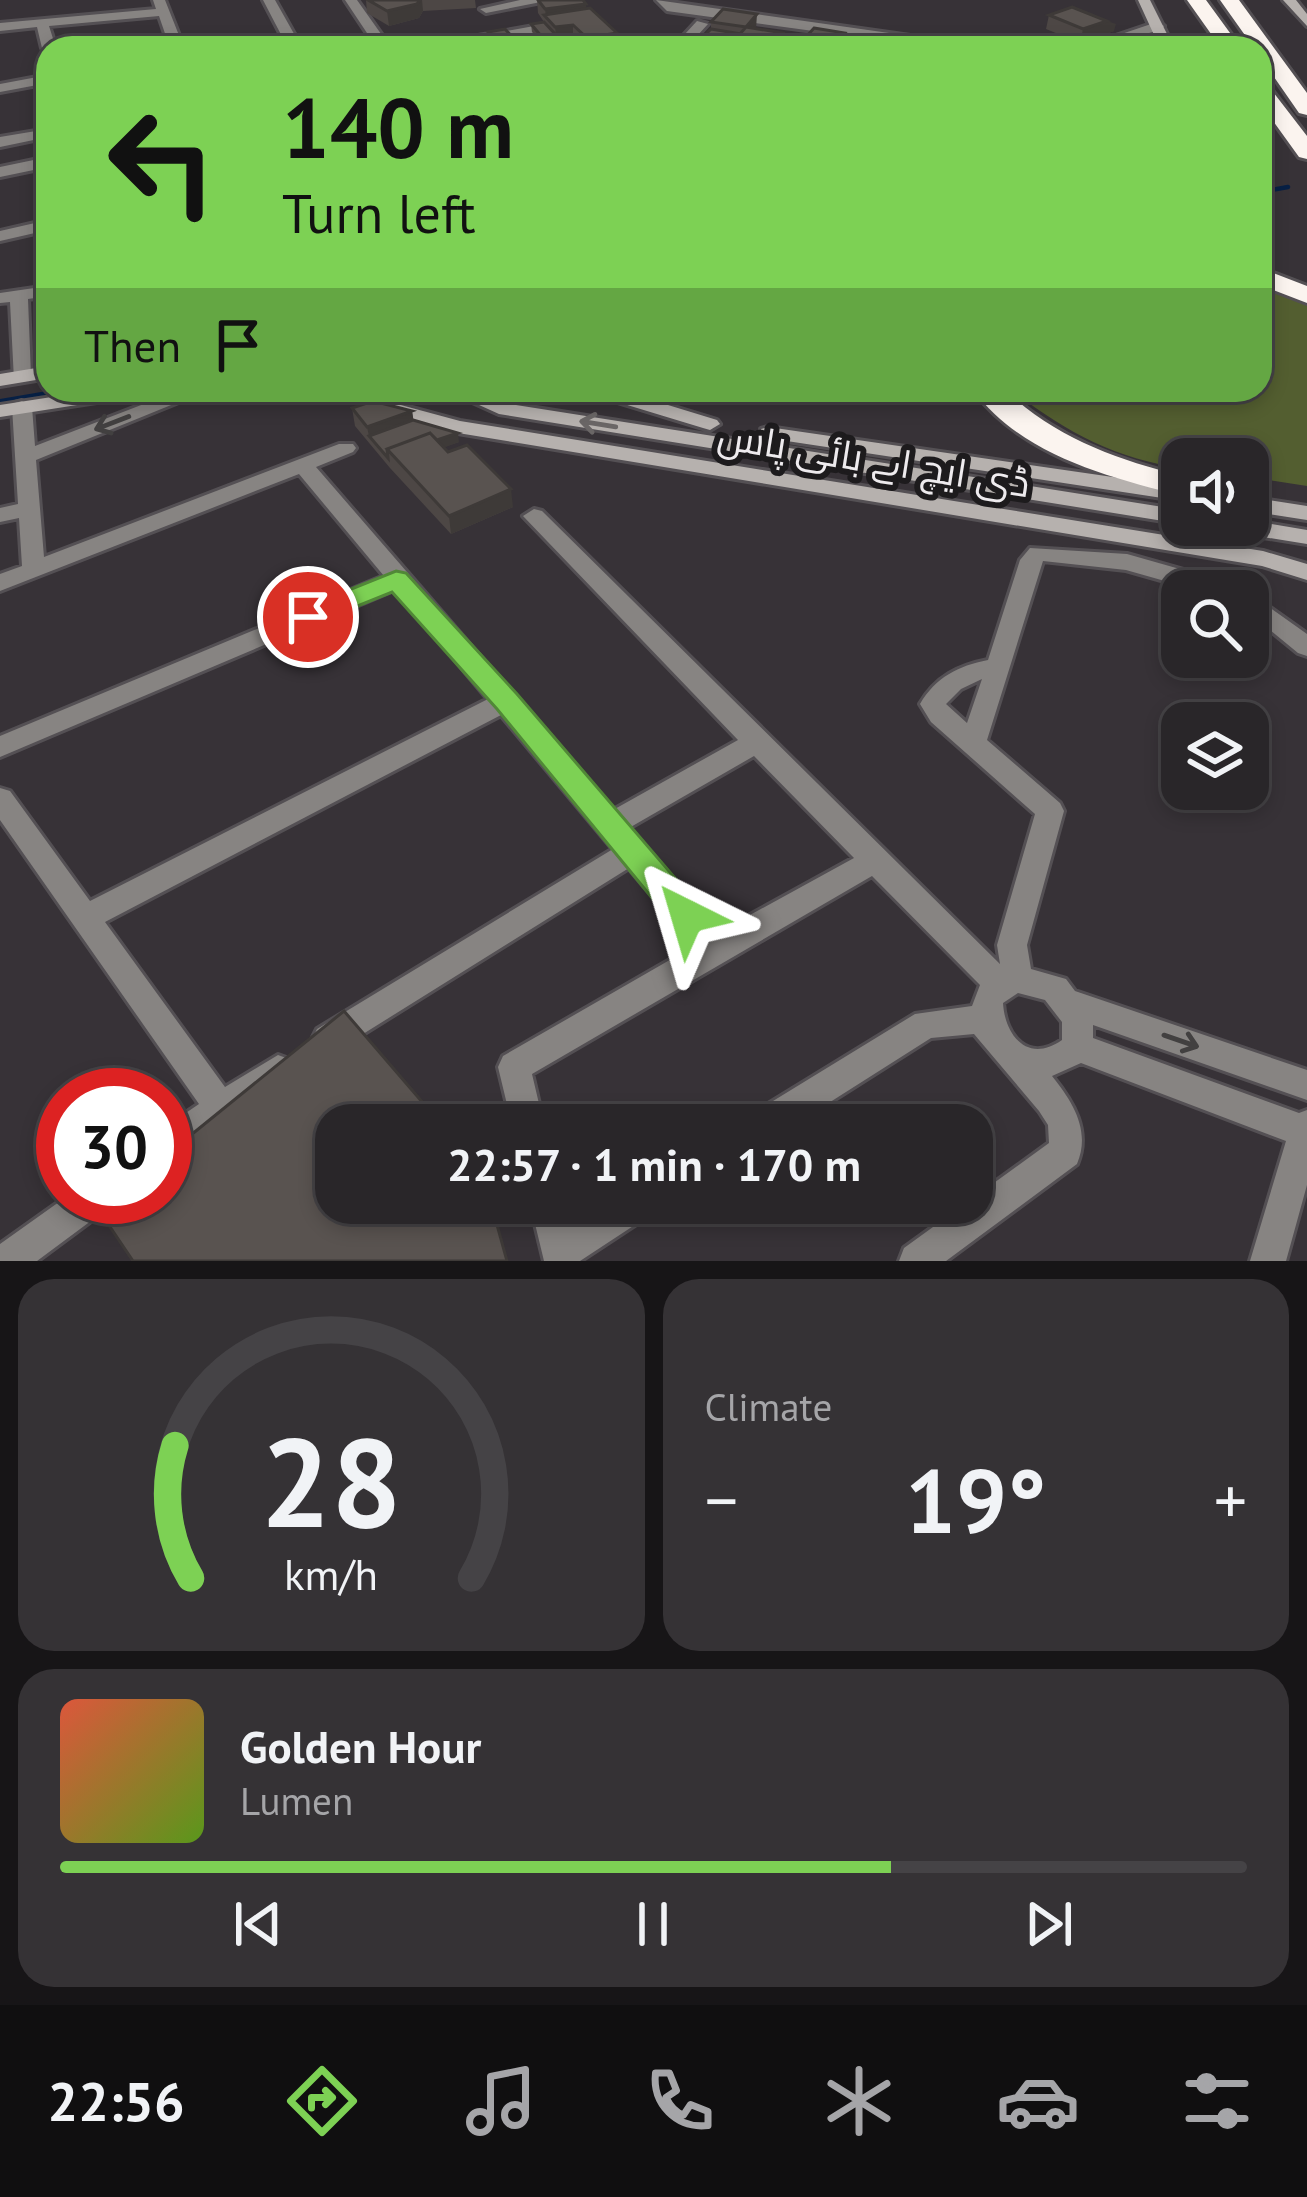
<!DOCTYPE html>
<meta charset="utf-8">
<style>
body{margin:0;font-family:"PT Sans",Cairo,sans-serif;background:#353235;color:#f1f3f6;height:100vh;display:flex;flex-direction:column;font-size:45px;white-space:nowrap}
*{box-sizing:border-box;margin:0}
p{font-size:39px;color:#a5a5a8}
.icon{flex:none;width:66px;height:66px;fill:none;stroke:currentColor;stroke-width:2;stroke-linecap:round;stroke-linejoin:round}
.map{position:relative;height:1261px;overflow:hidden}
.side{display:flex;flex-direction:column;gap:18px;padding:18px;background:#171517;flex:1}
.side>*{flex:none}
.guide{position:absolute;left:36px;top:36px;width:1236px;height:366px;border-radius:36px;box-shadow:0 6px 18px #0003,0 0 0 3px #454346;background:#7dd154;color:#111;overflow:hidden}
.fabs{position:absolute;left:1161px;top:438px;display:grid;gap:24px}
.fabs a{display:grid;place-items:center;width:108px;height:108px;border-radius:24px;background:#292629;box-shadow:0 6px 18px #0003,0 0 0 3px #454346;font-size:60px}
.speed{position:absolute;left:36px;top:1068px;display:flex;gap:24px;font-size:60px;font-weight:700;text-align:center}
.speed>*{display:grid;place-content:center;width:156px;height:156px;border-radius:50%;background:#292629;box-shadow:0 6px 18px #0003,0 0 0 3px #454346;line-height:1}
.speed .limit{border:18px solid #d22;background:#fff;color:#111}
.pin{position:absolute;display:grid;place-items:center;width:102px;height:102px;color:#fff;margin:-51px;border:6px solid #fff;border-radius:50%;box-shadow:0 3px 12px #0007}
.me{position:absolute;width:132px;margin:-66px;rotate:320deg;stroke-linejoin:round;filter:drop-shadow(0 0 9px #0008)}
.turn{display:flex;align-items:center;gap:42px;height:252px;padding:0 48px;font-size:54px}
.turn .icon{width:156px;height:156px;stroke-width:2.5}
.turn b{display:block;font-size:84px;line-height:102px}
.then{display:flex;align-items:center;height:114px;padding:0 48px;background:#0003;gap:24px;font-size:45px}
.big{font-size:90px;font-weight:700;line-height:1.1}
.side .card{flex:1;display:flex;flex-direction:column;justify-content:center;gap:18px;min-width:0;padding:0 42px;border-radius:36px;background:#353235}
.side .dial{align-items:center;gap:0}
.dial svg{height:312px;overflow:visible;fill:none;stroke:#454346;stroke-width:7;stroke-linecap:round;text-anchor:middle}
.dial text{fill:#f1f3f6;stroke:none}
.song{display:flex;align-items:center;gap:36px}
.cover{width:144px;height:144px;border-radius:18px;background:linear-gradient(135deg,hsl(10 70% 55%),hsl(90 70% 35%))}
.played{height:12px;border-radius:6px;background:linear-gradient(90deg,#7dd154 70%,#454346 70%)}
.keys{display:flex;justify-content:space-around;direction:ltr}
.heat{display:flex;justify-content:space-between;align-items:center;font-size:66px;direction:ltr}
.side .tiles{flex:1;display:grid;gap:18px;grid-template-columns:1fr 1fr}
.card:last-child{grid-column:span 2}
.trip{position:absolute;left:315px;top:1104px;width:678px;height:120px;border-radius:36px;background:#292629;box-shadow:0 6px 18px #0003,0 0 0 3px #454346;font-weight:700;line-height:120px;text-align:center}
.tab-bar{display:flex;height:192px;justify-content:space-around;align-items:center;background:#100f10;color:#a5a5a8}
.tab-bar .icon{width:84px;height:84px}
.tab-bar .selected{color:#7dd154}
.tab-bar b{font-size:54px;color:#f1f3f6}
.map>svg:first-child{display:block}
</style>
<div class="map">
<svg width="1307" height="1261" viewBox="0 0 1307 1261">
<rect width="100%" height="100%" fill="#373237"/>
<!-- green -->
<path fill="#535e30" d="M1260,283L1307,304V486L1248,477V459H1182V468C1116,459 1064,431 1012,390H1260Z"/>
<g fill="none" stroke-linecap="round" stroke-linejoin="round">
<!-- stream-far1 -->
<path stroke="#072045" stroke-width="4.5" d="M1260,192L1288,187"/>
<!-- stream -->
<path stroke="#072045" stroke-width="6" d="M0,402L71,390"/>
<!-- street casing -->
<g stroke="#545054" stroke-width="6">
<path id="street" d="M153,0H165L184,48H170L159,16L49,26L56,48H48V52L42,48L37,27L0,31V23L156,9Z
M263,0H275L302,48H288Z
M345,0H357L391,48H377Z
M520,0H551L486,13L480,9Z
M656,0L967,44L974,48H938L667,11Z
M562,21L567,22V28L443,48H411Z
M697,21L708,24L686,48H672Z
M1157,22L1164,26L1162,29L1101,48H1080Z
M48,75V83L0,92V84Z
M48,129V137L0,147V137Z
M48,157V167L0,177V167Z
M48,220V230L0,241V231Z
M48,286V296L28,299L31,376L21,382L14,380L10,302L0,303V293Z
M180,390H208L36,460L44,557L339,444H353L356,448L353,452L316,467L613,810L738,740L523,516L534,509L542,511L1000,964L997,945L1035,814L931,722L920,704C936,677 958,666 988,660L1020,560L1030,548L1127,554L1236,585L1240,591H1200L1126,570L1043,561L987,740L1060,803L1064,811L1027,945L1031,969L1066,979L1075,991L1307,1070V1100L1093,1025V1038L1299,1113L1307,1110V1185L1286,1261H1250L1286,1141L1081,1063L1052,1076C1073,1102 1091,1131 1077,1164L946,1261H899L904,1248L1049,1143L1048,1125L1039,1111L974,1034L931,1038L794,1125H748L752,1114L915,1014L972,1006L980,985L872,876L532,1074L544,1125H512L498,1067L503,1056L694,946L629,868L339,1049L328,1054L317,1049L312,1039L317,1029L613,849L501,715L105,922L225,1087L278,1055L289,1059L294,1070L289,1081L165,1162V1127L199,1104L0,820V788L10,791L90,901L488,699L396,589L0,757V736L384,576L299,474L0,591V574L22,566L19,518L0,522V508L18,504L12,407L15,403L22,401L32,407L35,446ZM982,679L967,723L946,704L961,689ZM754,756L854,858L719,932L629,828ZM1018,993L1045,1000L1062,1022V1040C1028,1064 1005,1036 1003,1003Z
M339,390H367L378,397L368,403Z
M1248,592L1307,634V656L1298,653L1248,612Z
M66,1197H112L107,1209L37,1261H0V1244Z
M530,1203H564L570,1225L606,1203H655L650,1215L580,1261H544Z"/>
</g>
<!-- secondary casing -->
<g stroke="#545054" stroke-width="6">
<path id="secondary" d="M1138,0H1150L1174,48H1160Z
M1283,0H1296L1307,14V26Z
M48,366V378L0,386V374Z
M97,390H145L135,396L0,417V405Z
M356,390H377L386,401L460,421L1263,551L1307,564V580L1262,566L458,433L372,409Z
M446,390H473L504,403L1182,510V524L499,414Z
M588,390H619L717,420L720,424L710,430L703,428L591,394Z
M768,427L1182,487V501L761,437V429Z
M1248,497L1307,506V520L1248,511Z
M1248,520L1307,530V544L1232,532L1221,525H1248Z"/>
</g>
<!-- highway casing -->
<g stroke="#545054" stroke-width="6">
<path id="highway" d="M1187,0H1206L1241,48H1221Z
M1220,0H1239L1307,93V115L1299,113L1260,57V48H1254Z
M1260,82L1267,84L1307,136V159L1299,157L1260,103Z
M1260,268L1307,286V303L1260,285Z
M973,390H1005C1056,438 1115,459 1182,476V496C1106,476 1023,456 973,390Z"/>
</g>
<!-- street -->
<use href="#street" fill="#878482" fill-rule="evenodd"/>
<!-- secondary -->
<use href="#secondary" fill="#b6b1ae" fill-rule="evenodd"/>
<!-- highway -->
<use href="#highway" fill="#fbf4ef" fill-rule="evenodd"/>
</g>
<!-- wall -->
<path fill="#4d4745" d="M366,0H475L476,8L423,11L419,18L389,26L367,13Z
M537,0L586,4V9L627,48H582L573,40L543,44L532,32L531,24L544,22L538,13Z
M1049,15L1114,31L1080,43L1046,29Z
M711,22L783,33L782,48H724L703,45V37L711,29Z
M488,32L516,41V48H497L489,39Z
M806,37L849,41L845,47L856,48H798L806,45Z
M352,408L412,411L413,420L459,442L444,447L513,507L451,534L390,468L355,426Z"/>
<!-- shaded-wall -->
<path fill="#3e3a38" d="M422,0L423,11L419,18L389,26L387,11Z
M586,4L587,18L546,17L545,9Z
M757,14L756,29L746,27Z
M1107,21L1116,24L1114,31L1080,43L1083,29Z
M573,25V40L543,44L542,37L556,35L555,27Z
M617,33V48L593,44V48H587V38Z
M783,33L782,48H776L777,41Z
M516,41V48H499V44Z
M412,411L415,429L369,436L371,445L367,427Z
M458,433L459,442L400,464L393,457Z
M511,489L513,507L451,534L449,516Z"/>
<!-- building -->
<path fill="#595350" stroke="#3e3a38" stroke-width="3" d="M368,0H420L417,4L387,11Z
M538,0H583L586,4L545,9Z
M1072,7L1107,21L1083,29L1049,15Z
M590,8L617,33L587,38L573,25L555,27L544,15Z
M723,9L757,14L746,27L711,22Z
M544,22L556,35L542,37L531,24Z
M746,27L783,33L777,41L739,35Z
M814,28L845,33L839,42L806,37Z
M505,29L516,41L499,44L488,32Z
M711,29L741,34L739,43L703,37Z
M937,35L963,39L958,48H930Z
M619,40L627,48H597L593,44Z
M733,44L765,48H730Z
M801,44L826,48H798Z
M373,401L412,411L367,427L352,408Z
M413,420L458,433L437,440L430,433L387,449L388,458L369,436Z
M430,433L448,452L467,445L511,489L449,516L387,449Z
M344,1011L442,1125H336V1203H491L507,1261H133L98,1209L114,1197H165V1156Z"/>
<!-- one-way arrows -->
<defs><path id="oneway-shaft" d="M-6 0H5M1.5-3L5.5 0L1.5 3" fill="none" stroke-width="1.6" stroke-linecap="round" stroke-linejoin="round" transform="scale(3)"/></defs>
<g stroke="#424040">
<use href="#oneway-shaft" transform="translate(112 423) rotate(159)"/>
<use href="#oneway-shaft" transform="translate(1181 1041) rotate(19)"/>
</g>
<use stroke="#6a6666" href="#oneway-shaft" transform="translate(598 424) rotate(-171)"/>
<!-- route -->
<path fill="#7dd154" stroke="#518837" stroke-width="3" d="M396,571L406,573L517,694L699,906L704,916L699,927H676L497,709L392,592L308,626L295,617L299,610Z"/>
<g text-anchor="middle" stroke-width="12" stroke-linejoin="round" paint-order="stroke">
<!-- street labels -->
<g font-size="39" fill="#eeebee" stroke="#1d1b1d">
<text transform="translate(874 459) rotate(9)" y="14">ڈی ایچ اے بائی پاس</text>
</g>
</g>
</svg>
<div class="fabs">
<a><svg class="icon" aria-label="sound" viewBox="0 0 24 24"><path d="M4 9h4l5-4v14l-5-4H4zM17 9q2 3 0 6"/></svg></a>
<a><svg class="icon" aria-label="search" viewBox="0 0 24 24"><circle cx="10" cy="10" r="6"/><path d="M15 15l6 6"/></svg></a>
<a><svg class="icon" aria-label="layers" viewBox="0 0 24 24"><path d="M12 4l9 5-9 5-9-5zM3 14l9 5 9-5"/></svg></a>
</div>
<div class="speed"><div class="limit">30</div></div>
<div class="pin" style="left:308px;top:617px;background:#d93025"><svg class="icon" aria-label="arrive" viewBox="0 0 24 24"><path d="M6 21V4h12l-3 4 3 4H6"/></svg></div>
<svg class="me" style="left:687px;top:916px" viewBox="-20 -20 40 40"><path d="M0-17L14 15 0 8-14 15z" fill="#7dd154" stroke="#fff" stroke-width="4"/></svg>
<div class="trip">22:57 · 1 min · 170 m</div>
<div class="guide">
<div class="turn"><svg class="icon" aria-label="left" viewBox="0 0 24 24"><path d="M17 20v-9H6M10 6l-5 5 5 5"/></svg><div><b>140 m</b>Turn left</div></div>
<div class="then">Then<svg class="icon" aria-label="arrive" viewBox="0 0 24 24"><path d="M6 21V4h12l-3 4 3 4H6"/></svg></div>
</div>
</div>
<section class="side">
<div class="tiles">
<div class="card dial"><svg viewBox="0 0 100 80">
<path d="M14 69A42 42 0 1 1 86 69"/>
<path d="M14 69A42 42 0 0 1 10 35" stroke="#7dd154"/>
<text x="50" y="56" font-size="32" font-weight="700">28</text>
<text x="50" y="72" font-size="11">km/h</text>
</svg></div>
<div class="card"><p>Climate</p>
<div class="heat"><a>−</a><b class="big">19°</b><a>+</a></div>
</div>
<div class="card">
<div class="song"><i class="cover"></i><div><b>Golden Hour</b><p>Lumen</p></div></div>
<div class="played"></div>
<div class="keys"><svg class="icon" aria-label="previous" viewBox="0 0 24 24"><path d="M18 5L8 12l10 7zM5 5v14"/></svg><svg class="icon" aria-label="pause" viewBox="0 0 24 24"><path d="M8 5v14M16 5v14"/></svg><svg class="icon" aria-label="next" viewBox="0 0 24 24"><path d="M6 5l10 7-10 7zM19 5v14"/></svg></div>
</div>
</div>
</section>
<nav class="tab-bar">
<b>22:56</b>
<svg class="icon selected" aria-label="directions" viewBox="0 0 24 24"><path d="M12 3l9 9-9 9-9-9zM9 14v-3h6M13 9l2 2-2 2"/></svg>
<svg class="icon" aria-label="music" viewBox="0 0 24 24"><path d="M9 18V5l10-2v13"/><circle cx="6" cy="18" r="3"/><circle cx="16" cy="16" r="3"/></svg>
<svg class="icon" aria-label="phone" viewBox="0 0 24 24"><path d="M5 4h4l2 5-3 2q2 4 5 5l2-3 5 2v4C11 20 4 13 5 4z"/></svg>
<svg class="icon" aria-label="climate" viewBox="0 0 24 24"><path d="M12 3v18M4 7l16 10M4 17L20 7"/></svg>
<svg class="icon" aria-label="car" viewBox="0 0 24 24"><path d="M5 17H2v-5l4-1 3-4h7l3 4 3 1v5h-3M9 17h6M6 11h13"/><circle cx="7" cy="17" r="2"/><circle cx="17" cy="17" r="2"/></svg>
<svg class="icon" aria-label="filters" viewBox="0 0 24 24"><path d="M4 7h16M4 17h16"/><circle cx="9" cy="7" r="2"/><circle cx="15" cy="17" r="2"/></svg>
</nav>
